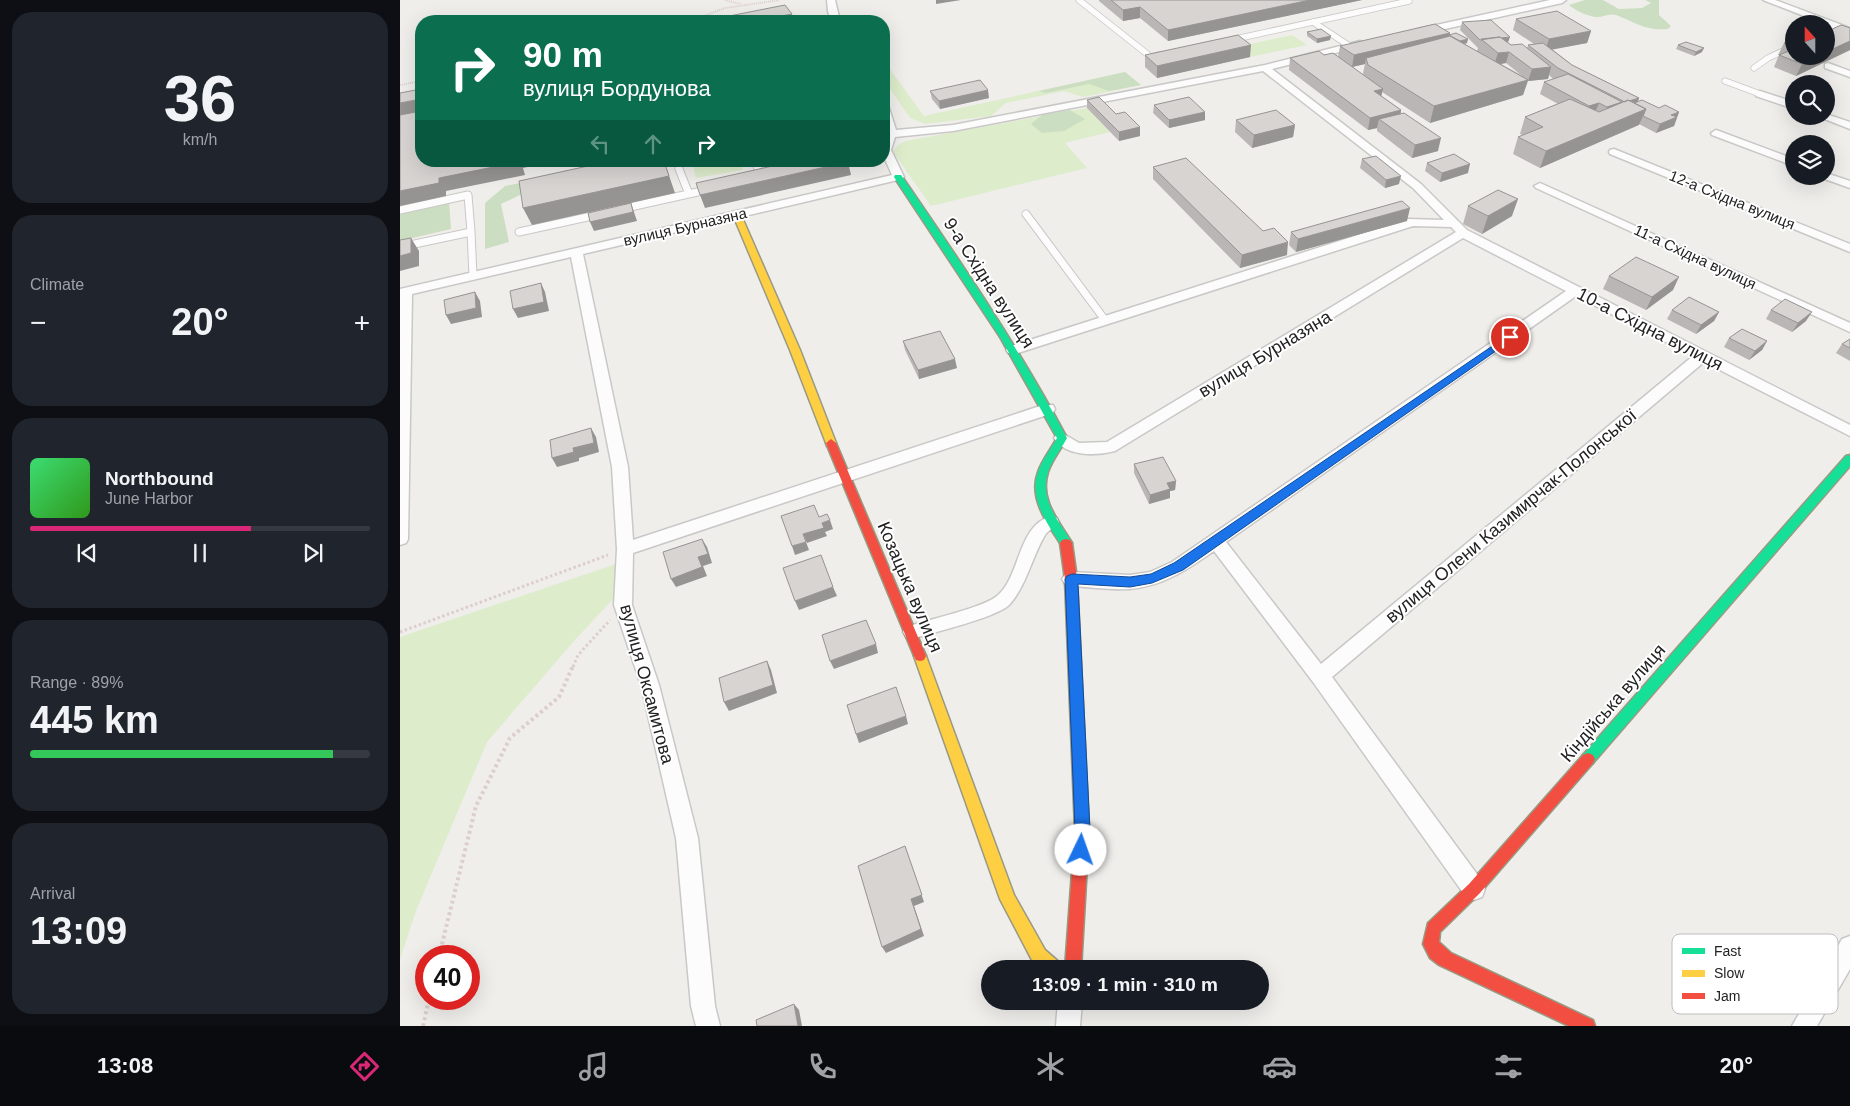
<!DOCTYPE html>
<meta charset="utf-8">
<style>
body{margin:0;font-family:Helvetica,sans-serif;background:#20242c;color:#f1f3f6;height:100vh;display:flex;flex-direction:column;font-size:19px;white-space:nowrap}
*{box-sizing:border-box;margin:0}
p{font-size:16px;color:#9ea1a6}
.icon{flex:none;width:28px;height:28px;fill:none;stroke:currentColor;stroke-width:2;stroke-linecap:round;stroke-linejoin:round}
.map{position:relative;flex:1;overflow:hidden}
.details{display:flex;flex-direction:column;gap:12px;padding:12px;background:#0d0f14;width:400px}
.details>*{flex:none}
.hud{position:absolute;left:15px;top:15px;width:475px;height:152px;border-radius:20px;box-shadow:0 5px 20px #0002;background:#0b6e4f;color:#fff;overflow:hidden}
.needle{width:32px;rotate:339deg}
.controls{position:absolute;left:1385px;top:15px;display:grid;gap:10px}
.controls a{display:grid;place-items:center;width:50px;height:50px;border-radius:50%;background:#171b24;box-shadow:0 5px 20px #0002;font-size:25px}
.speed{position:absolute;left:15px;top:945px;display:flex;gap:10px;font-size:25px;font-weight:700;text-align:center}
.speed>*{display:grid;place-content:center;width:65px;height:65px;border-radius:50%;background:#171b24;box-shadow:0 5px 20px #0002;line-height:1}
.speed .limit{border:8px solid #d22;background:#fff;color:#111}
.pin{position:absolute;display:grid;place-items:center;width:42px;height:42px;color:#fff;margin:-21px;border:2px solid #fff;border-radius:50%;box-shadow:0 1px 5px #0007}
.me{position:absolute;width:55px;margin:-28px;rotate:3deg;stroke-linejoin:round;filter:drop-shadow(0 0 4px #0008)}
.turn{display:flex;align-items:center;gap:18px;height:105px;padding:0 25px;font-size:22px}
.turn .icon{width:65px;height:65px;stroke-width:2.5}
.turn b{display:block;font-size:35px;line-height:42px}
.lanes{display:flex;align-items:center;height:48px;padding:0 25px;background:#0003;justify-content:center;gap:25px;direction:ltr}
.lanes .off{opacity:.35}
.big{font-size:38px;font-weight:700;line-height:1.1}
.details .card{flex:1;display:flex;flex-direction:column;justify-content:center;gap:8px;min-width:0;padding:0 18px;border-radius:20px;background:#20242c}
.details .dial{align-items:center;gap:0}
.dial b{font-size:65px;line-height:1}
.song{display:flex;align-items:center;gap:15px}
.cover{width:60px;height:60px;border-radius:8px;background:linear-gradient(135deg,hsl(140 70% 55%),hsl(110 70% 35%))}
.played{height:5px;border-radius:2px;background:linear-gradient(90deg,#db2777 65%,#363941 65%)}
.keys{display:flex;justify-content:space-around;direction:ltr}
.heat{display:flex;justify-content:space-between;align-items:center;font-size:28px;direction:ltr}
.charge{height:8px;border-radius:4px;background:linear-gradient(90deg,#34c759 89%,#363941 0)}
.trip{position:absolute;left:581px;top:960px;width:288px;height:50px;border-radius:25px;background:#171b24;box-shadow:0 5px 20px #0002;font-weight:700;line-height:50px;text-align:center}
.menu{display:flex;height:80px;justify-content:space-around;align-items:center;background:#090b0e;color:#9ea1a6}
.menu .icon{width:35px;height:35px}
.menu .active{color:#db2777}
.menu b{font-size:22px;color:#f1f3f6}
main{display:flex;flex:1;min-height:0}
.map>svg:first-child{display:block}
</style>
<main>
<section class="details">
<div class="card dial"><b>36</b><p>km/h</p></div>
<div class="card"><p>Climate</p>
<div class="heat"><a>−</a><b class="big">20°</b><a>+</a></div>
</div>
<div class="card">
<div class="song"><i class="cover"></i><div><b>Northbound</b><p>June Harbor</p></div></div>
<div class="played"></div>
<div class="keys"><svg class="icon" aria-label="previous" viewBox="0 0 24 24"><path d="M18 5L8 12l10 7zM5 5v14"/></svg><svg class="icon" aria-label="pause" viewBox="0 0 24 24"><path d="M8 5v14M16 5v14"/></svg><svg class="icon" aria-label="next" viewBox="0 0 24 24"><path d="M6 5l10 7-10 7zM19 5v14"/></svg></div>
</div>
<div class="card"><p>Range · 89%</p><b class="big">445 km</b><div class="charge"></div></div>
<div class="card"><p>Arrival</p><b class="big">13:09</b></div>
</section>
<div class="map">
<svg width="1450" height="1026" viewBox="0 0 1450 1026">
<rect width="100%" height="100%" fill="#f0eeeb"/>
<!-- grass -->
<path fill="#ddeccb" d="M892,35L907,45L850,57L837,47Z
M484,61L524,116L725,72L741,85L683,97L664,91L606,103L591,116L525,124L510,118L484,80Z
M687,108L710,132L665,143L687,168L531,206L493,152L497,146L505,141Z
M292,161H341L343,170L296,178Z
M219,563L216,596L174,641L87,742L16,911L0,959V637Z"/>
<!-- forest -->
<path fill="#cbdec1" d="M1185,0H1203L1219,9L1242,8L1251,3L1245,0H1259V15L1271,26L1268,29C1245,31 1237,23 1216,15C1209,13 1204,17 1197,17C1188,17 1175,10 1169,5Z
M725,72L741,85L709,91L689,84L646,93L639,91Z
M670,110L685,119L664,131L642,133L631,124L643,114Z
M125,182L120,195L101,204L109,242L85,249V203L105,186Z
M49,201L51,229L0,241V211Z"/>
<g fill="none" stroke-linecap="round" stroke-linejoin="round">
<!-- lane-far1 casing -->
<g stroke="#c9c8c7" stroke-width="7">
<path id="lane-far1" d="M679,0L751,57L759,55
M913,22L951,47
M1426,31L1436,26
M831,40L1009,1L1006,0
M1354,68L1368,58L1394,46
M1325,81L1360,94
M276,161L280,170
M354,161L358,170
M253,165L273,161"/>
</g>
<!-- lane casing -->
<g stroke="#c9c8c7" stroke-width="9">
<path id="lane" d="M279,169L289,194
M358,169L362,178
M221,209L311,189
M0,210L68,195L71,232
M626,214L705,320
M119,232L201,214
M0,247L71,232L73,276"/>
</g>
<!-- street casing -->
<g stroke="#c9c8c7" stroke-width="3">
<path id="street" d="M427,0H435L440,21H431L428,11Z
M1150,0H1166L1162,3L1018,35L1013,32L1018,29Z
M1363,0H1375L1450,28V34Z
M960,41L965,44L963,46L872,69L1021,184L1067,230L1450,425V436L1304,362L932,677L1082,881L1085,889L1082,897L1074,900L1066,897L913,682L814,551C788,569 762,587 729,589C710,590 690,587 671,586L665,584L662,579L665,574L671,572L730,575L750,572L772,562L1166,291L1063,238L715,451C696,456 666,457 654,438L657,434L662,433L679,443L707,442L1056,232L1051,227L1013,226L618,353H608L606,350L608,347L1008,219L1044,220L1013,188L863,71L553,131L495,137L491,150L504,177L502,179L183,254L228,467L233,540L643,405H653L655,409L653,413L233,553L232,605L259,685L298,838L315,1006L320,1026H296L291,1006L276,838L241,685L214,605L217,549L212,467L171,257L12,294L8,539L6,543L0,545V289L492,175L484,157V105L489,108L496,130L553,125L865,65ZM1176,296L1293,356L921,664L826,542Z
M1428,63L1450,71V77L1425,68V64Z
M1360,91L1394,102V109L1356,96V92Z
M1426,114L1450,122V129L1417,116H1426Z
M1316,130L1394,159V166L1312,135L1311,133Z
M1214,149L1450,244V252L1210,154L1209,152L1210,150Z
M1426,173L1450,181V188L1422,178L1421,176H1426Z
M1140,183L1450,323V332L1136,188L1134,186Z
M651,516L657,518L659,522C656,528 649,529 645,535C632,557 627,584 610,604C599,617 531,633 512,639L506,637L503,632L506,627C526,620 583,608 597,596C621,576 617,526 651,516Z
M1450,936V969L1417,1026H1392L1442,939Z
M658,1001H682L680,1026H656Z"/>
</g>
<!-- fast casing -->
<g stroke="#999a82" stroke-width="3">
<path id="fast" d="M495,175H501C560,261 618,346 667,438C661,449 652,460 648,472C639,500 659,521 672,543L670,546H662C648,525 628,498 638,472C642,460 651,449 657,438L600,337L494,177Z
M1450,455V466L1193,763L1188,765L1183,763L1181,759L1183,755L1446,456Z"/>
</g>
<!-- slow casing -->
<g stroke="#999a82" stroke-width="3">
<path id="slow" d="M334,213L341,215L400,350L436,443L435,446H427L426,443L390,350L333,215Z
M520,651L524,652L526,656L614,895L645,950L660,963L662,969H642L633,962L600,899L514,656L516,652Z"/>
</g>
<!-- jam casing -->
<g stroke="#999a82" stroke-width="3">
<path id="jam" d="M431,439L436,443L526,656L524,660L520,661L516,660L514,656L426,443Z
M666,539L670,540L672,543L677,579L689,830L681,969H665L675,830L665,579L660,543L662,540Z
M1188,753L1193,755L1195,759L1193,763L1079,894L1040,932L1039,942L1051,953L1193,1020L1195,1026H1169L1039,965L1030,958L1023,944L1028,923L1069,884L1183,755Z"/>
</g>
<!-- path-far2 -->
<path stroke="#dccecd" stroke-width="2" stroke-dasharray="1 1" stroke-linecap="butt" d="M325,0L341,4
M291,21L325,8L380,0
M0,85L21,81"/>
<!-- path-far1 -->
<path stroke="#dccecd" stroke-width="3" stroke-dasharray="2.5 2.5" stroke-linecap="butt" d="M0,632L208,555
M173,667L178,655L210,620"/>
<!-- path -->
<path stroke="#dccecd" stroke-width="4" stroke-dasharray="3 3" stroke-linecap="butt" d="M39,956L76,806L110,738L159,697L173,666
M23,1026L29,999"/>
<!-- lane-far1 -->
<use href="#lane-far1" stroke="#fdfcfc" stroke-width="5.5"/>
<!-- lane -->
<use href="#lane" stroke="#fdfcfc" stroke-width="7"/>
<!-- street -->
<use href="#street" fill="#fdfcfc" fill-rule="evenodd"/>
<!-- fast -->
<use href="#fast" fill="#16e098" fill-rule="evenodd"/>
<!-- slow -->
<use href="#slow" fill="#ffcf43" fill-rule="evenodd"/>
<!-- jam -->
<use href="#jam" fill="#f24e42" fill-rule="evenodd"/>
</g>
<!-- wall -->
<path fill="#b9b6b5" fill-rule="evenodd" d="M699,0H962L768,41L740,18L723,21L699,1Z
M1116,19L1191,31L1187,43L1152,49L1172,65L1239,98L1238,101L1259,108L1279,112L1274,126L1256,133L1239,124L1140,168L1113,154L1118,137L1123,135L1120,134L1125,117L1158,104L1140,94L1144,82L1153,79L1149,75L1148,79L1128,81L1123,95L1030,123L982,92L981,96L1001,110V114L1038,151L1012,158L977,131V128L968,130L889,70L890,58L924,55L938,57L940,46L1049,35L1067,43L1065,44L1077,51L1078,48L1060,30L1062,22L1108,43L1111,45L1127,48L1128,45L1134,44L1113,30ZM1106,63L1121,75L1101,64ZM965,64L963,73L964,75L952,67Z
M1450,28V50L1396,76L1374,67L1379,55H1378L1384,43L1394,39V56Z
M907,32L930,40L917,43L907,36Z
M1278,45L1302,52L1294,56L1276,49Z
M745,55L850,57L757,78L745,67Z
M530,91L589,98L540,109L532,99Z
M687,100L740,127V136L719,141L687,108Z
M754,105L805,112V120L769,128L753,113Z
M836,120L895,125L893,137L852,148L835,132Z
M962,159L999,184L985,188L960,168Z
M1027,163L1068,173L1040,182L1025,171Z
M753,167L887,255L840,268L753,179Z
M1068,206L1112,216L1082,234L1063,224Z
M1007,221L896,252L889,245L891,232Z
M1209,276L1273,290L1246,310L1203,289Z
M1272,310L1319,312L1314,321L1296,334L1267,319Z
M1371,310L1406,321L1392,332L1366,319Z
M1329,338L1367,341L1362,350L1349,360L1324,347Z
M1450,339V361L1436,353L1442,344Z
M503,341L557,368L519,379L505,350Z
M734,464L776,481L775,490L770,491V498L749,504L734,473Z"/>
<!-- shaded-wall -->
<path fill="#969493" d="M536,0H561L536,4Z
M910,0H962L768,41V30Z
M740,7V18L723,21V10Z
M392,14L393,21H355Z
M1191,31L1187,43L1145,51L1149,39Z
M1050,33L1047,45L966,58L965,64L952,67L954,55Z
M931,36L930,40L917,43V39Z
M1110,37L1107,45L1081,40Z
M1068,39L1067,43L1059,45L1060,41Z
M1450,41V50L1396,76L1402,64L1418,56H1426V52Z
M851,45L850,57L757,78V66Z
M1304,48L1302,52L1294,56L1296,52Z
M1109,52L1106,63L1094,65L1098,53Z
M1151,67L1148,79L1128,81L1132,69Z
M1128,80L1123,95L1030,123L1034,106Z
M983,89L980,101L974,91Z
M588,90L589,98L540,109L539,101Z
M1239,98L1235,110L1226,102Z
M21,99V112L0,116V103Z
M1222,102L1217,114L1202,119L1207,107Z
M1199,103L1194,115L1185,118L1189,106Z
M1246,109L1239,125L1140,168L1146,151Z
M1001,110L999,123L979,119L977,128L968,130L970,118Z
M805,112V120L769,128V120Z
M1279,112L1274,126L1256,133L1260,124L1271,115Z
M895,125L893,137L852,148L854,135Z
M740,127V136L719,141V132Z
M1041,138L1038,151L1012,158L1015,145Z
M118,161H156L123,168L125,175L46,191V196L0,206V191L39,178Z
M264,161L275,193L132,225L123,208Z
M376,161H403L378,167Z
M448,162L451,175L305,208L300,195Z
M1070,164L1068,173L1040,182L1042,173Z
M1001,176L999,184L985,188L986,180Z
M1118,199L1112,216L1082,234L1088,216Z
M231,203L237,221L194,231L190,222Z
M1010,208L1007,221L896,252L898,239Z
M11,238L19,251V266L0,271V256Z
M888,242L887,255L840,268L842,255Z
M1279,277L1273,290L1246,310L1252,297Z
M141,283L145,292L149,311L118,318L113,309Z
M75,292L80,301L82,317L51,324L46,315Z
M1319,312L1314,321L1296,334L1301,325Z
M1412,312L1406,321L1392,332L1398,323Z
M1367,341L1362,350L1349,360L1355,351Z
M555,359L557,368L519,379L518,370Z
M191,428L196,437L199,452L179,458V461L157,467L152,458L173,448Z
M776,481L775,490L770,491V498L749,504L750,495L767,483Z
M430,520L433,529L425,532L427,536L407,543L403,534L422,523Z
M302,539L307,547L312,563L303,566L307,576L276,587L271,579L298,557Z
M406,542L409,550L395,555L392,546Z
M433,587L437,596L399,610L395,601Z
M476,644L478,653L434,669L430,661Z
M367,661L371,670L377,693L329,711L324,702Z
M506,716L508,724L459,743L456,734Z
M505,846L524,902L514,906L524,936L486,953L482,947L511,899Z
M394,1004L399,1010L402,1026H398Z"/>
<!-- building -->
<path fill="#d7d4d2" stroke="#969493" d="M711,0H910L768,30L740,7L723,10Z
M385,5L392,14L355,21H304Z
M1157,11L1191,31L1149,39L1116,19Z
M1091,20L1110,37L1101,38L1100,37L1080,40L1062,22Z
M1035,24L1050,33L954,55L940,46Z
M1441,25L1450,28V41L1426,52V32Z
M921,29L931,36L917,39L907,32Z
M1056,33L1068,39L1060,41L1049,35Z
M838,35L851,45L757,66L745,55Z
M1050,36L1128,80L1034,106L968,65L966,58Z
M1100,37L1111,45L1122,44L1151,67L1132,69L1109,52L1098,53L1081,39Z
M1394,39V47L1384,43Z
M1286,42L1304,48L1296,52L1278,45Z
M1143,43L1172,65L1239,98L1229,101L1228,100L1225,102L1158,68L1128,45Z
M1394,49V56H1418L1402,64L1379,55Z
M919,51L924,55L933,53L983,89L974,91L1001,110L970,118L890,58Z
M1168,74L1222,102L1207,107L1199,103L1189,106L1144,82Z
M580,80L588,90L539,101L530,91Z
M21,89V99L0,103V93Z
M699,97L716,114L725,112L740,127L719,132L687,100Z
M789,97L805,112L769,120L754,105Z
M1170,99L1199,112L1228,100L1246,109L1146,151L1118,137L1143,127L1125,117Z
M1242,100L1259,108L1265,105L1279,112L1271,115L1277,117L1260,124L1243,116L1246,109L1234,103Z
M876,110L895,125L854,135L836,120Z
M21,111V161H118V162L39,178V183L0,191V115Z
M1004,113L1041,138L1015,145L979,119Z
M1054,154L1070,164L1042,173L1027,163Z
M976,156L1001,176L986,180L962,159Z
M786,158L863,231L874,228L888,242L842,255L753,167Z
M211,161H264L269,176L123,208L119,181Z
M395,161H447L448,162L300,195L296,183Z
M1098,190L1118,199L1088,216L1068,206Z
M1002,201L1010,208L898,239L891,232Z
M231,203L233,212L190,222L188,213Z
M11,238V253L0,256V240Z
M1236,257L1279,277L1252,297L1209,276Z
M141,283L144,302L113,309L110,291Z
M75,292L76,308L46,315L44,300Z
M1289,297L1319,312L1301,325L1272,310Z
M1385,299L1412,312L1398,323L1371,310Z
M1342,329L1367,341L1355,351L1329,338Z
M540,331L555,359L518,370L503,341Z
M1450,339V348L1442,344Z
M191,428L194,443L173,448L174,452L152,458L150,440Z
M763,457L776,481L767,483L770,489L750,495L734,464Z
M414,505L419,517L427,514L430,520L422,523L424,528L403,534L406,542L392,546L381,516Z
M302,539L308,554L298,557L302,567L271,579L263,552Z
M421,555L433,587L395,601L383,568Z
M466,620L476,644L430,661L422,635Z
M367,661L373,685L324,702L319,678Z
M496,687L506,716L456,734L447,705Z
M505,846L522,895L511,899L521,929L482,947L458,866Z
M394,1004L398,1026H357L356,1020Z"/>
<!-- route -->
<path fill="#1a73e8" stroke="#114b97" d="M1110,334L1113,335V339L783,570L752,583L730,587L678,584L690,830L686,855L681,857L676,855L674,850L675,830L665,579L667,576L672,574L730,577L751,574L774,563Z"/>
<g text-anchor="middle" stroke-width="4" stroke-linejoin="round" paint-order="stroke">
<!-- far-street labels -->
<g font-size="15" fill="#222" stroke="#fff">
<text transform="translate(1332 200) rotate(22)" y="5">12-а Східна вулиця</text>
<text transform="translate(285 227) rotate(-13)" y="5">вулиця Бурназяна</text>
<text transform="translate(1295 257) rotate(25)" y="5">11-а Східна вулиця</text>
</g>
<!-- street labels -->
<g font-size="18" fill="#222" stroke="#fff">
<text transform="translate(589 283) rotate(57)" y="6">9-а Східна вулиця</text>
<text transform="translate(1250 329) rotate(27)" y="6">10-а Східна вулиця</text>
<text transform="translate(865 354) rotate(-31)" y="6">вулиця Бурназяна</text>
<text transform="translate(1111 516) rotate(-40)" y="6">вулиця Олени Казимирчак-Полонської</text>
<text transform="translate(510 587) rotate(67)" y="6">Козацька вулиця</text>
<text transform="translate(247 684) rotate(75)" y="6">вулиця Оксамитова</text>
<text transform="translate(1213 703) rotate(-49)" y="6">Кіндійська вулиця</text>
</g>
</g>
<!-- legend -->
<rect x="1272" y="934" width="166" height="80" rx="8" fill="#fff" stroke="#bdbdbd" stroke-width="1"/>
<rect x="1282" y="948" width="23" height="6" fill="#16e098"/>
<rect x="1282" y="970" width="23" height="7" fill="#ffcf43"/>
<rect x="1282" y="993" width="23" height="6" fill="#f24e42"/>
<g font-size="14" fill="#222">
<text x="1314" y="956">Fast</text>
<text x="1314" y="978">Slow</text>
<text x="1314" y="1001">Jam</text>
</g>
</svg>
<div class="controls">
<a><svg class="needle" viewBox="-14 -14 28 28"><path d="M0-13l5 13h-10z" fill="#e53935"/><path d="M0 13l5-13h-10z" fill="#9ea1a6"/></svg></a>
<a><svg class="icon" aria-label="search" viewBox="0 0 24 24"><circle cx="10" cy="10" r="6"/><path d="M15 15l6 6"/></svg></a>
<a><svg class="icon" aria-label="layers" viewBox="0 0 24 24"><path d="M12 4l9 5-9 5-9-5zM3 14l9 5 9-5"/></svg></a>
</div>
<div class="speed"><div class="limit">40</div></div>
<div class="pin" style="left:1110px;top:337px;background:#d93025"><svg class="icon" aria-label="arrive" viewBox="0 0 24 24"><path d="M6 21V4h12l-3 4 3 4H6"/></svg></div>
<svg class="me" style="left:681px;top:850px" viewBox="-20 -20 40 40"><circle r="19" fill="#fff"/><path d="M0-13L10 11 0 6-10 11z" fill="#1a73e8"/></svg>
<div class="trip">13:09 · 1 min · 310 m</div>
<div class="hud">
<div class="turn"><svg class="icon" aria-label="right" viewBox="0 0 24 24"><path d="M7 20v-9h11M14 6l5 5-5 5"/></svg><div><b>90 m</b>вулиця Бордунова</div></div>
<div class="lanes"><svg class="icon off" aria-label="left" viewBox="0 0 24 24"><path d="M17 20v-9H6M10 6l-5 5 5 5"/></svg><svg class="icon off" aria-label="ahead" viewBox="0 0 24 24"><path d="M12 20V5M6 11l6-6 6 6"/></svg><svg class="icon" aria-label="right" viewBox="0 0 24 24"><path d="M7 20v-9h11M14 6l5 5-5 5"/></svg></div>
</div>
</div>
</main>
<nav class="menu">
<b>13:08</b>
<svg class="icon active" aria-label="directions" viewBox="0 0 24 24"><path d="M12 3l9 9-9 9-9-9zM9 14v-3h6M13 9l2 2-2 2"/></svg>
<svg class="icon" aria-label="music" viewBox="0 0 24 24"><path d="M9 18V5l10-2v13"/><circle cx="6" cy="18" r="3"/><circle cx="16" cy="16" r="3"/></svg>
<svg class="icon" aria-label="phone" viewBox="0 0 24 24"><path d="M5 4h4l2 5-3 2q2 4 5 5l2-3 5 2v4C11 20 4 13 5 4z"/></svg>
<svg class="icon" aria-label="climate" viewBox="0 0 24 24"><path d="M12 3v18M4 7l16 10M4 17L20 7"/></svg>
<svg class="icon" aria-label="car" viewBox="0 0 24 24"><path d="M5 17H2v-5l4-1 3-4h7l3 4 3 1v5h-3M9 17h6M6 11h13"/><circle cx="7" cy="17" r="2"/><circle cx="17" cy="17" r="2"/></svg>
<svg class="icon" aria-label="filters" viewBox="0 0 24 24"><path d="M4 7h16M4 17h16"/><circle cx="9" cy="7" r="2"/><circle cx="15" cy="17" r="2"/></svg>
<b>20°</b>
</nav>
